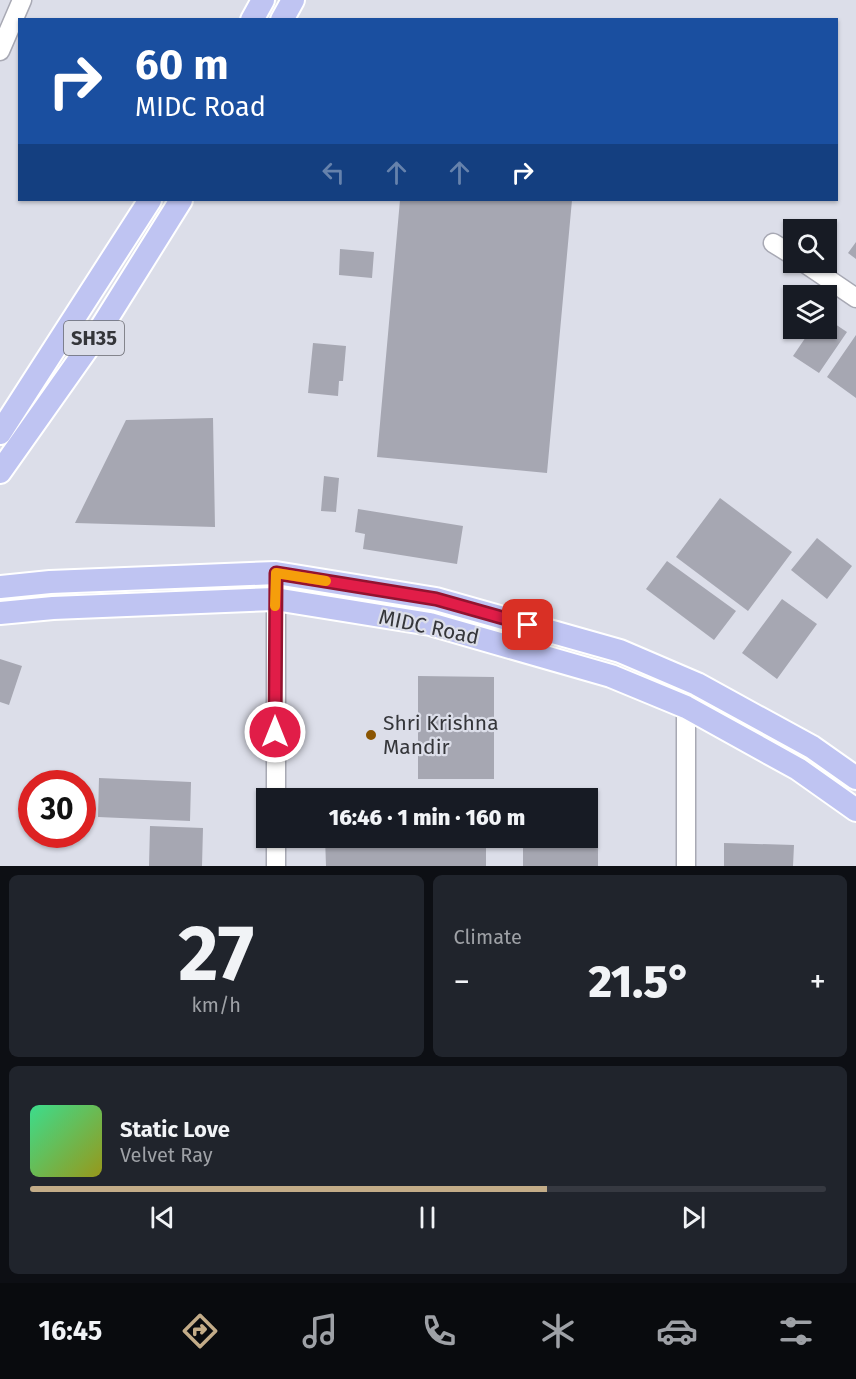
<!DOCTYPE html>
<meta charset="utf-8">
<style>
body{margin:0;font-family:"Fira Sans",sans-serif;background:#20242c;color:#f1f3f6;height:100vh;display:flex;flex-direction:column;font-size:22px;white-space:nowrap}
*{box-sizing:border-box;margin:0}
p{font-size:20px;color:#9ea1a6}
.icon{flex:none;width:33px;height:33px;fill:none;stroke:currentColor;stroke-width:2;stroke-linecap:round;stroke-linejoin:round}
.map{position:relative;height:866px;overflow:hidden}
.details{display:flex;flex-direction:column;gap:9px;padding:9px;background:#0d0f14;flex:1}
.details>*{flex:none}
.banner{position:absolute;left:18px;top:18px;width:820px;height:183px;border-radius:0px;box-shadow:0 2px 4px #0004;background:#1a4fa0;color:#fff;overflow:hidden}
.controls{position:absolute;left:783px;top:219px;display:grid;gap:12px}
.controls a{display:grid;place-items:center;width:54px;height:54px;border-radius:0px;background:#171b24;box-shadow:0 2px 4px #0004;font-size:30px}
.speed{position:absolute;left:18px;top:770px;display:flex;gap:12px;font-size:30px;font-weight:700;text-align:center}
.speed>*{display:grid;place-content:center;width:78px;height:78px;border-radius:50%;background:#171b24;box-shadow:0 2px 4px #0004;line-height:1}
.speed .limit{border:9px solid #d22;background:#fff;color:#111}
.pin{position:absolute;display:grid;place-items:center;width:51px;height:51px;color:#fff;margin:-26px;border-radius:12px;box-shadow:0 3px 9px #0006}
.me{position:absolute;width:66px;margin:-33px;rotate:0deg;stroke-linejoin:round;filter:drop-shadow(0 0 4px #0008)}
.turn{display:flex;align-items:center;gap:21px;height:126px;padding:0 18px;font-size:27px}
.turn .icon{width:78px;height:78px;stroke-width:2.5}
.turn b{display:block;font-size:42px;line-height:51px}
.lanes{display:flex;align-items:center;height:57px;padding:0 18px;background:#0003;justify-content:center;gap:30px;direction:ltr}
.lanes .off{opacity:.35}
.big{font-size:45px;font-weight:800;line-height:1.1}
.details .tile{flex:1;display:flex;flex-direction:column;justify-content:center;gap:9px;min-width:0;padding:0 21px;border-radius:9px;background:#20242c}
.details .dial{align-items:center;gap:0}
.dial b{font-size:78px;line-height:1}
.song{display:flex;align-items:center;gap:18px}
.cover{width:72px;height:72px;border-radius:9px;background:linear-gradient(135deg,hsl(150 70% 55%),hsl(60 70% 35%))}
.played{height:6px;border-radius:3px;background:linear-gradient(90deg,#c3ac88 65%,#363941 65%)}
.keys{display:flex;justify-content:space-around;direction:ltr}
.heat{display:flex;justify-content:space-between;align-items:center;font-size:33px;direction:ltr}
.details .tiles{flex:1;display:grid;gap:9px;grid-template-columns:1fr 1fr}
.tile:last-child{grid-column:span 2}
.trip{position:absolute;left:256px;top:788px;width:342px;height:60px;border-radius:0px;background:#171b24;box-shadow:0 2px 4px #0004;font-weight:800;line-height:60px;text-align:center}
.tab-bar{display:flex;height:96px;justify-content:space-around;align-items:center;background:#090b0e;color:#9ea1a6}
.tab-bar .icon{width:42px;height:42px}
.tab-bar .active{color:#c3ac88}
.tab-bar b{font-size:27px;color:#f1f3f6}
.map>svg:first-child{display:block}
</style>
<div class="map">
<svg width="856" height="866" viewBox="0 0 856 866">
<rect width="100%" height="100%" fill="#dcdee9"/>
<!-- building -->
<path fill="#a6a7b2" d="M400,200H572L547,473L377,457Z
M856,242V259L848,253Z
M340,249L374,252L372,278L339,275Z
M826,318L847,332L819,373L793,356L812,328H826Z
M856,335V398L827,377Z
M313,343L346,346L343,381H339L338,396L308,393Z
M213,418L215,527L75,523L126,420Z
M324,476L339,478L336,512L321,511Z
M720,498L792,552L748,611L676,557Z
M358,509L463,526L457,564L363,549L365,534L355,532Z
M817,538L852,566L827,599L791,570Z
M667,561L736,611L714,640L646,589Z
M782,599L817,624L777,679L742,653Z
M0,659L22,666L9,705L0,702Z
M418,676L494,677V779H418Z
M99,778L191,782L190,821L98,817Z
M588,816H598V866H523V837H588Z
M150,826L203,828L202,866H149Z
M325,837H486V866H326Z
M724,843L794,845L793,866H724Z"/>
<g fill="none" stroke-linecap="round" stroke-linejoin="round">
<!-- minor casing -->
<g stroke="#a8a9b4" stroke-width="21">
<path id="minor" d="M0,51L22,0
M773,243L794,256
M803,262L856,298
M276,798V573
M276,866V837
M686,866V707L697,684"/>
</g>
<!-- major casing -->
<g stroke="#fff" stroke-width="26">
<path id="major" d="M252,20L263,0
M282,20L293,0
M0,433L150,200
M0,472L96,336L181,200
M0,587L50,582L276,573L436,599L620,651L697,684L812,747L856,778
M0,613L53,608L275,599L430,624L611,676L686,707L798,769L856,810"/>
</g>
<!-- minor -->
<use href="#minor" stroke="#fff" stroke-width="18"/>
<!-- major -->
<use href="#major" stroke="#bfc4f2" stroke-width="22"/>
</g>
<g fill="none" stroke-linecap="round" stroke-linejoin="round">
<!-- route casing -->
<g stroke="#92132f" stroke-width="15">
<path id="route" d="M275,732L276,573L436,599L528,625"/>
</g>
<!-- route -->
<use href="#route" stroke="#e11d48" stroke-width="10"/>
<!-- slow -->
<path stroke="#f59e0b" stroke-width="10" d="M275,606L276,573L326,581"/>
</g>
<!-- markers -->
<circle fill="#8a5502" stroke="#dcdee9" stroke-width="2" cx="371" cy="735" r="6"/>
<g text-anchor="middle" stroke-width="4.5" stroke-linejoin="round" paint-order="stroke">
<!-- shield labels -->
<rect fill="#dcdee9" stroke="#67686e" stroke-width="1.5" x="64" y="321" width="60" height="34" rx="4.5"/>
<g font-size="20" font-weight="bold" fill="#35363a">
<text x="94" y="345">SH35</text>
</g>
<!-- street labels -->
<g font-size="21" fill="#35363a" stroke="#dcdee9">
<text transform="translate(429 627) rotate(12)" y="7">MIDC Road</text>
</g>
<!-- poi labels -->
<g font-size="21" fill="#35363a" stroke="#dcdee9" text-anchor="start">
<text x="383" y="730">Shri Krishna<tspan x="383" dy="24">Mandir</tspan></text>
</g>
</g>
</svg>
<div class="controls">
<a><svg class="icon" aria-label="search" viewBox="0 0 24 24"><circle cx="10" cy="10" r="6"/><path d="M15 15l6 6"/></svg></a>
<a><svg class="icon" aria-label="layers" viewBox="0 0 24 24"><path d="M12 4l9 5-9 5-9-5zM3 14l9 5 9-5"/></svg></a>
</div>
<div class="speed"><div class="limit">30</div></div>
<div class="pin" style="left:528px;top:625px;background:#d93025"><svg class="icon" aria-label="arrive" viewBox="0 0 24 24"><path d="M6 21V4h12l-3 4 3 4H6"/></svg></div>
<svg class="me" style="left:275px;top:732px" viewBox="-20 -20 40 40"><circle r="17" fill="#e11d48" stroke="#fff" stroke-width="3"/><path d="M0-11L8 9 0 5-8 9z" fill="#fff"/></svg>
<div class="trip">16:46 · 1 min · 160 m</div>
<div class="banner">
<div class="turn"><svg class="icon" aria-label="right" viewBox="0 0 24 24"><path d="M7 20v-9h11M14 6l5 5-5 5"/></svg><div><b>60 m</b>MIDC Road</div></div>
<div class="lanes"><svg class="icon off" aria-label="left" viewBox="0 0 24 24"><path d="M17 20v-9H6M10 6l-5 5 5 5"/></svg><svg class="icon off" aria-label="ahead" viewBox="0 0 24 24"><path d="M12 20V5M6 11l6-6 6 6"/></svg><svg class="icon off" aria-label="ahead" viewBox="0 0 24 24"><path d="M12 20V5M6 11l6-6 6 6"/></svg><svg class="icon" aria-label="right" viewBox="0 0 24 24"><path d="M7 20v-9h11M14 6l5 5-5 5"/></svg></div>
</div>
</div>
<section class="details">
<div class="tiles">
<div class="tile dial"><b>27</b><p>km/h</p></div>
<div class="tile"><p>Climate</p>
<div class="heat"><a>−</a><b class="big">21.5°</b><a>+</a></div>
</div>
<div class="tile">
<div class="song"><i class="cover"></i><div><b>Static Love</b><p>Velvet Ray</p></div></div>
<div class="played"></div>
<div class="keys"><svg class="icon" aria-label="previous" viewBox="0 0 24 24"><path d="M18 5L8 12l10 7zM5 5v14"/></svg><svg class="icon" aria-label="pause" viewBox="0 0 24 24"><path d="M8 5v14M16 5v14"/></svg><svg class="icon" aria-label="next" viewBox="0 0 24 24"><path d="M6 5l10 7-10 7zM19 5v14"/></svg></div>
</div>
</div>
</section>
<nav class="tab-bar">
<b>16:45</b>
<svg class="icon active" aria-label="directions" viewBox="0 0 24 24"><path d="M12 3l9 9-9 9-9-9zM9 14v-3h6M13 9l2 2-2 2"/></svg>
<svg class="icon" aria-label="music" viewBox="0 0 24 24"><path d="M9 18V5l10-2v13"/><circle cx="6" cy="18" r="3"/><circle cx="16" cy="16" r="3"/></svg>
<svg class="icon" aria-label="phone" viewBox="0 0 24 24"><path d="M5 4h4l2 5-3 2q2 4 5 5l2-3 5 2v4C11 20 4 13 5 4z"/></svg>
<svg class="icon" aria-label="climate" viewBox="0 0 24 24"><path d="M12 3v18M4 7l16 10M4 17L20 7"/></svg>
<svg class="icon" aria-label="car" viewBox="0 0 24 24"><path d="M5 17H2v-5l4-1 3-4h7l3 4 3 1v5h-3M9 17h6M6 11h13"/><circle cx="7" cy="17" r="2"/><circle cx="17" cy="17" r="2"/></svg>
<svg class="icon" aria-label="filters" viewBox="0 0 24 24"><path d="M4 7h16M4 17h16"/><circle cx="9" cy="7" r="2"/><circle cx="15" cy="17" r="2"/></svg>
</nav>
